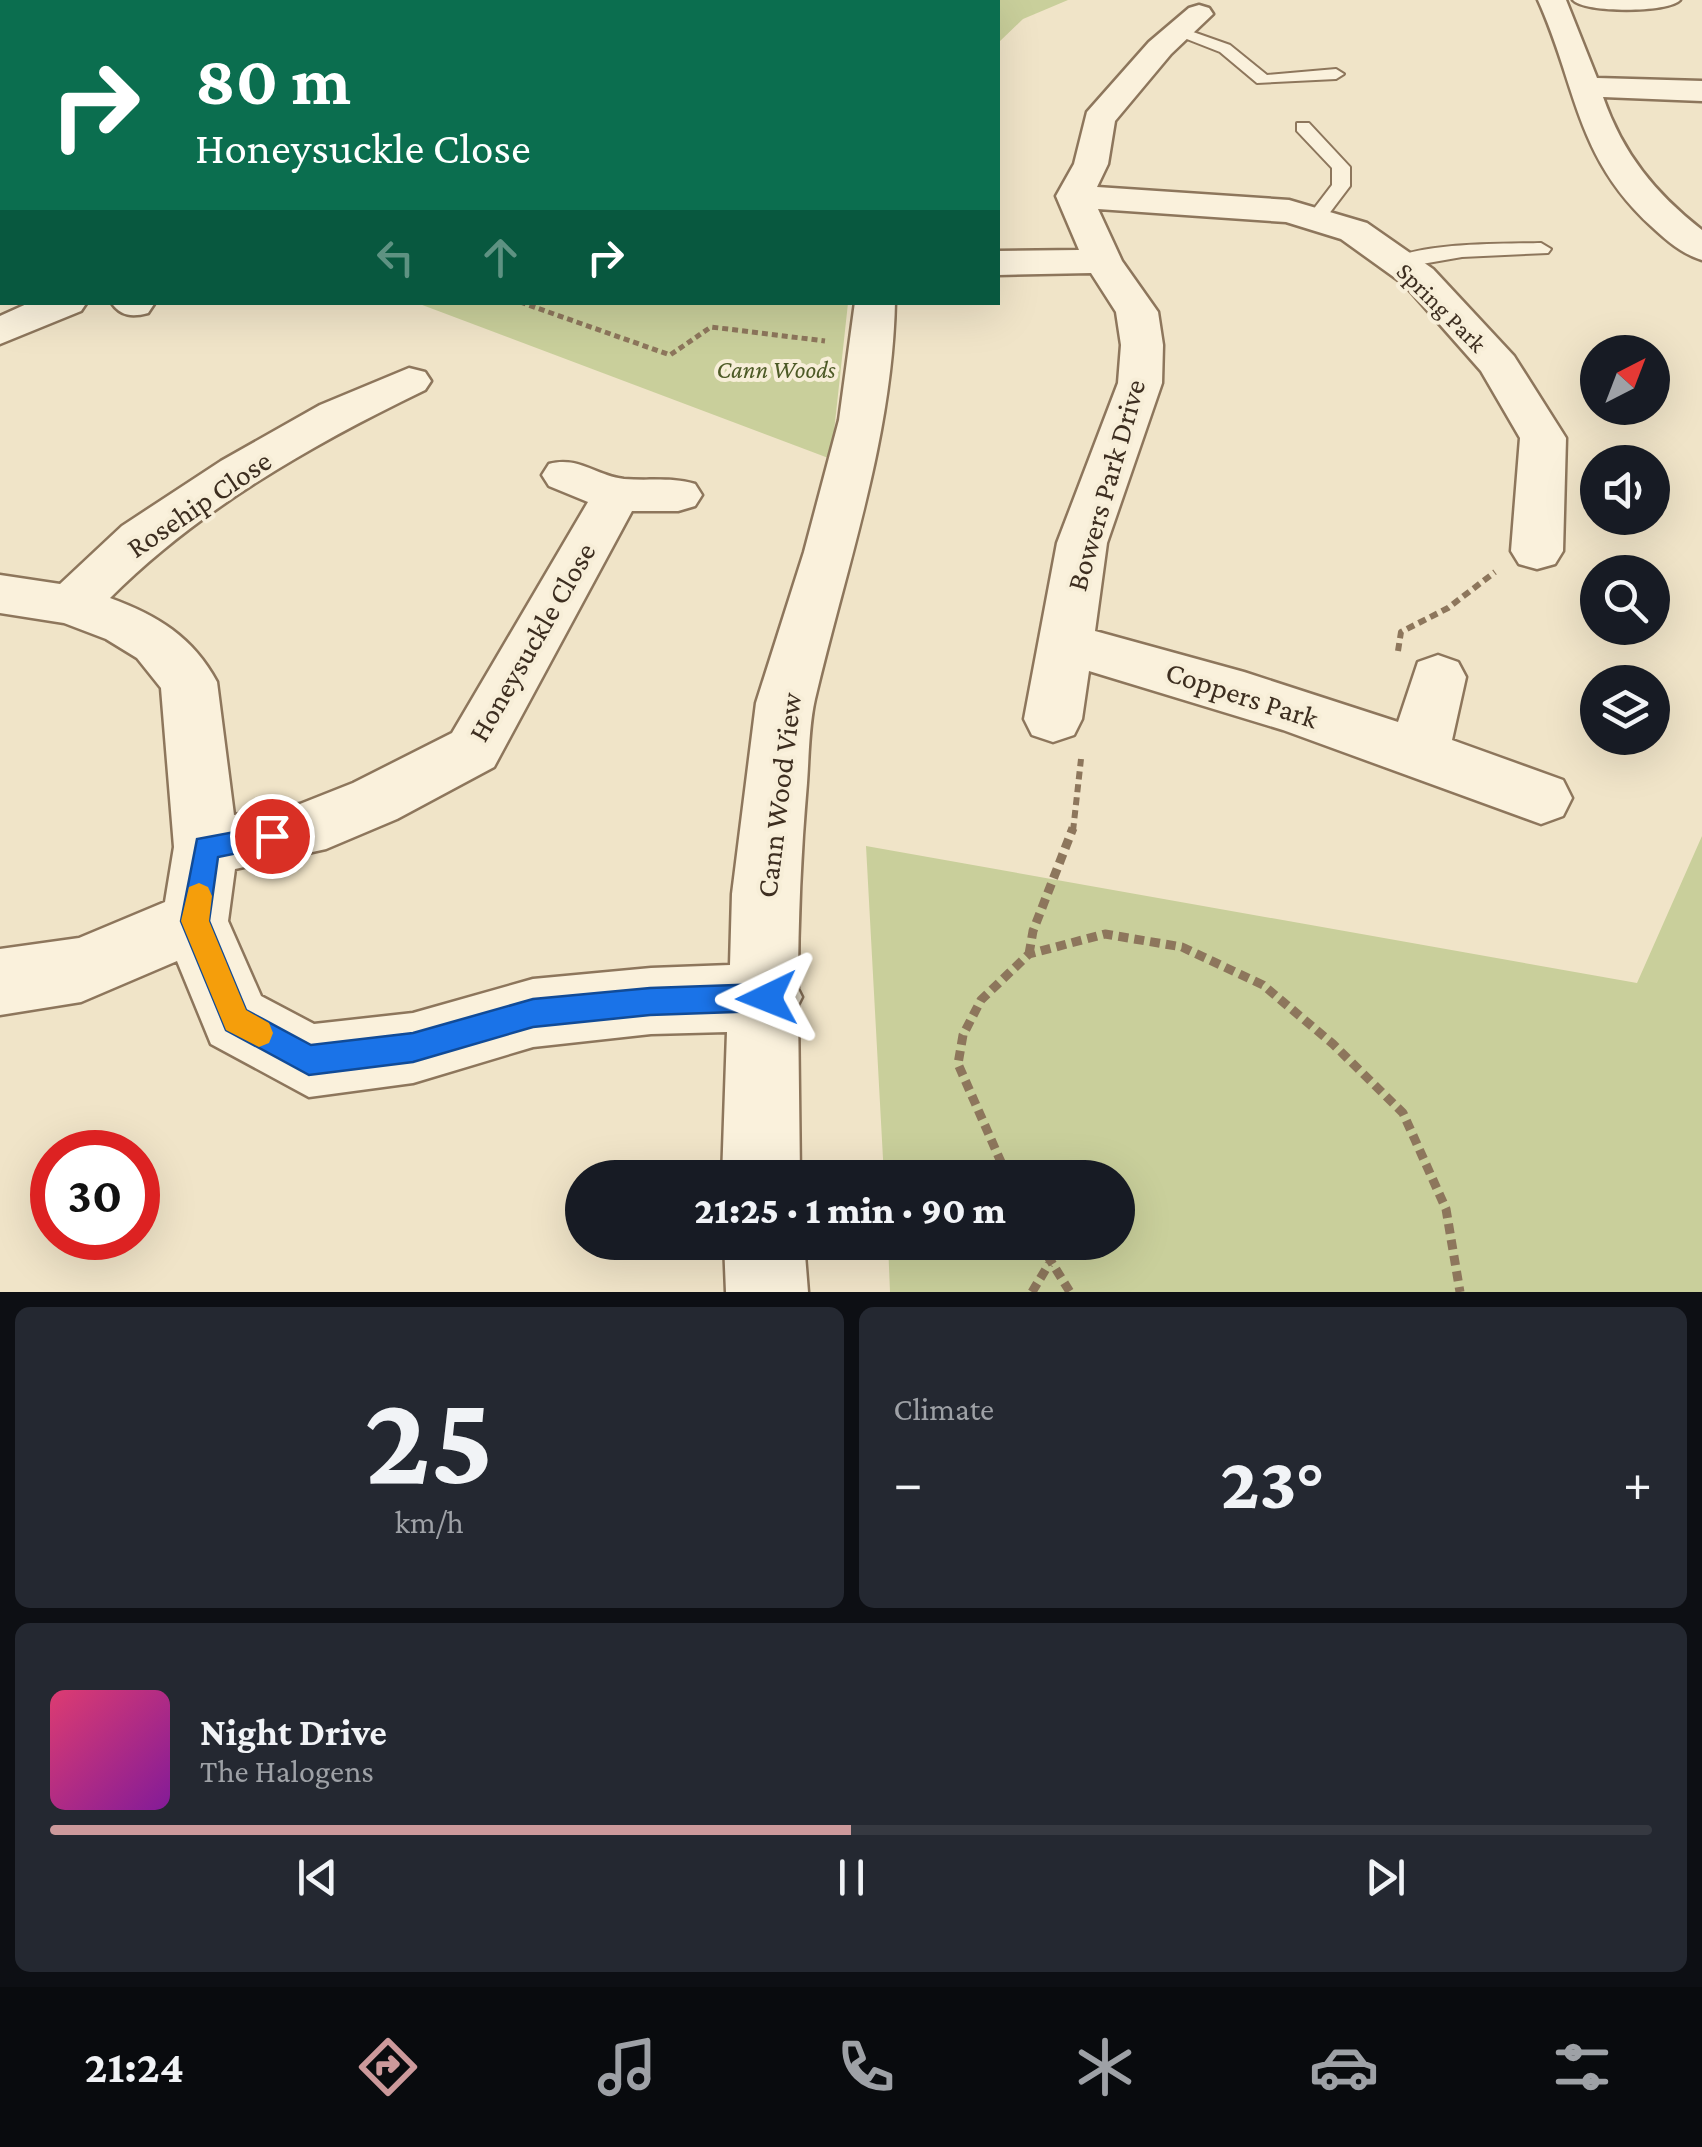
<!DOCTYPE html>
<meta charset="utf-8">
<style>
body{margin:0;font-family:"Crimson Pro",serif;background:#242831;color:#f1f3f6;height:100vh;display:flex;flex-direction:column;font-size:38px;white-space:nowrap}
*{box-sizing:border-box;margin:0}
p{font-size:32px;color:#9ea1a6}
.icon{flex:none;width:55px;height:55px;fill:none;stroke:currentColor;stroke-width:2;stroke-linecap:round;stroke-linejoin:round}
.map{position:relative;height:1292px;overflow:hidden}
.details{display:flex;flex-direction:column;gap:15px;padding:15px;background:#0d0f14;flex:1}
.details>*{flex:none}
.hud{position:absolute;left:0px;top:0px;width:1000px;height:305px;box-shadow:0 10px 40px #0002;background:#0b6e4f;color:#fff;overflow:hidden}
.needle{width:65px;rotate:42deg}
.tools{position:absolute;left:1580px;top:335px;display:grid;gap:20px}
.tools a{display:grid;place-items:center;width:90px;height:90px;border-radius:50%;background:#171b24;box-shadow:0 10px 40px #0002;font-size:50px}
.speed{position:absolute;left:30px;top:1130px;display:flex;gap:20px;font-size:50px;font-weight:700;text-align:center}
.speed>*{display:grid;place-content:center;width:130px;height:130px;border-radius:50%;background:#171b24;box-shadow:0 10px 40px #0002;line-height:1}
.speed .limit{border:15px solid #d22;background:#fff;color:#111}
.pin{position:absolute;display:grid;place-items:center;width:85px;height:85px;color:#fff;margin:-42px;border:5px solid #fff;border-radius:50%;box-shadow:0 2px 10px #0007}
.me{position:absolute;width:110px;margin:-55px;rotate:268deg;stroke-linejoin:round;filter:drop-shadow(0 0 8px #0008)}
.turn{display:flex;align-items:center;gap:35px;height:210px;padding:0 30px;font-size:45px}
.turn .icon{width:130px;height:130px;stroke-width:2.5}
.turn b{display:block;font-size:70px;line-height:85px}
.lanes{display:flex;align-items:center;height:95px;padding:0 30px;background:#0003;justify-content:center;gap:50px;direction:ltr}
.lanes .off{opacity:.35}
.big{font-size:75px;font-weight:800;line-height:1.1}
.details .tile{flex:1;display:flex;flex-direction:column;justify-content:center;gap:15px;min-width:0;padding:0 35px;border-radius:15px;background:#242831}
.details .dial{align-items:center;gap:0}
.dial b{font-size:130px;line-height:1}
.song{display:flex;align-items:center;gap:30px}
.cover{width:120px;height:120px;border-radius:15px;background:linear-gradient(135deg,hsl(340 70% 55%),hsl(290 70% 35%))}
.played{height:10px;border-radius:5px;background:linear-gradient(90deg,#cc999b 50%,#363941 50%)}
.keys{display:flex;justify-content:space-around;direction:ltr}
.heat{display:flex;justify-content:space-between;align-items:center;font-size:55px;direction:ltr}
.details .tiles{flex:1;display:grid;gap:15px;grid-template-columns:1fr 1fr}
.tile:last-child{grid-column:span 2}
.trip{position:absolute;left:565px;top:1160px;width:570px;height:100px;border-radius:50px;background:#171b24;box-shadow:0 10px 40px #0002;font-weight:800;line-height:100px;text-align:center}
.dock{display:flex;height:160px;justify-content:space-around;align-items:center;background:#090b0e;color:#9ea1a6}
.dock .icon{width:70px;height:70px}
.dock .on{color:#cc999b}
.dock b{font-size:45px;color:#f1f3f6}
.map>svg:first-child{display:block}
</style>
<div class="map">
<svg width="1702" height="1292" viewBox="0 0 1702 1292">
<rect width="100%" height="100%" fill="#f0e4c8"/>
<!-- green -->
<path fill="#c9cf9b" d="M986,0H1068L1023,19L998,43V2H982Z
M417,303H848L831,459Z
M1702,836V1292H890L888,1243L1118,1242V1178L884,1177L866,846L1637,983Z"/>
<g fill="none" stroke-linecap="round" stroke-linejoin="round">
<!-- service casing -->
<g stroke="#8d765c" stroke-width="4">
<path id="service" d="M1179,27L1230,45L1267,75L1336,69L1344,74L1336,79L1257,83L1220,52L1174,34V28Z
M1297,123H1309L1350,167V186L1322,223L1315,225L1306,219L1332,185V168L1297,131Z
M1541,243L1551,249L1548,253L1462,257L1399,268L1389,262C1413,242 1508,244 1541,243Z"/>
</g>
<!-- minor casing -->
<g stroke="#8d765c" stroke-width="5">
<path id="minor" d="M244,0H288L289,2H246Z
M671,0H704L705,2H673Z
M1538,0H1566L1597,78L1702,81V101L1603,97C1623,154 1655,193 1702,230V260C1682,254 1666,240 1651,226C1575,156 1577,86 1538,0Z
M1573,0H1680C1669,13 1584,13 1573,0Z
M1199,5L1209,8L1213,14L1171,54L1115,121L1108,164L1097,187L1289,200L1367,223L1433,269L1514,356L1566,438L1563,551L1555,564L1537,569L1519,564L1511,551L1520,438L1481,371L1405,285L1341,239L1286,222L1098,209L1122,261L1158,312L1163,345L1162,383L1107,543L1095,631L1244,672L1398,722L1418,662L1438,655L1458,662L1466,677L1452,740L1563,780L1572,798L1563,816L1541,824L1283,730L1089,671L1082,719L1074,735L1053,742L1032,735L1024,719L1057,543L1118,383L1121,345L1116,312L1091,273L998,275V251L1079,250L1056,196L1074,164L1087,112L1149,42L1189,8Z
M0,38H2V56H0Z
M31,302H87L81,311L0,344V316Z
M111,302H153L154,304L148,313C133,317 121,317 111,302Z
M855,302H895C892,440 846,567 815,699C809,725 809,755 807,783C801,852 798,919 798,989L802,997L798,1005L800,1178H722L727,1032L651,1034L533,1047L413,1083L309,1097L211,1044L177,961L81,1002L0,1015V949L79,938L165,902L174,847L161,688L137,658L106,639L64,623L0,613V575L60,584L122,526L221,461L320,405L409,368L425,372L431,381L425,390C311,445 199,509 110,598C157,615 193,637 217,682L234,815L300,804L353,783L452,733L588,502L549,486L542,475L549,464C579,456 596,476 624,479C649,481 671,477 695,484L702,495L695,506L678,511H632L494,767L397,819L326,849L235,869L228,921L261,996L314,1024L413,1013L533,979L651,968L730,965L732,894L756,703L804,552L839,420Z
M724,1242H804L808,1292H726Z"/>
</g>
<!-- path-far2 -->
<path stroke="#8d765c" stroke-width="5" stroke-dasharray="6 4" stroke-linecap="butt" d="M520,302L670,355L711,327L825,341"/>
<!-- path-far1 -->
<path stroke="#8d765c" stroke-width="6" stroke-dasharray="8 5" stroke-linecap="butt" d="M1398,651L1401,632L1448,608L1495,572
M1073,831L1081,759"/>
<!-- path -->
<path stroke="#8d765c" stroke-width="9" stroke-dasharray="10 6" stroke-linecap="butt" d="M1029,954L1033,931L1073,828
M1008,1178L958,1064L963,1035L981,1000L1029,954L1105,934L1182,947L1263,985L1333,1044L1403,1113L1446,1209L1460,1292
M1039,1242L1070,1292
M1032,1292L1049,1264"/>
<!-- service -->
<use href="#service" fill="#faf1dc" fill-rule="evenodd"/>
<!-- minor -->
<use href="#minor" fill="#faf1dc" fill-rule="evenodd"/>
</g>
<!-- route -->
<path fill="#1a73e8" stroke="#114b97" stroke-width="2.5" d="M272,825L281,828L285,836L281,844L218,857L209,921L246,1010L311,1045L413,1033L533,999L650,988L767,984L777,988L781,998L777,1007L767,1011L650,1015L533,1027L413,1062L309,1075L226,1030L181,921L197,839Z"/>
<!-- slow -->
<path fill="#f59e0b" d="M199,883L208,887L212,896L209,921L246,1010L269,1023L273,1033L269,1043L259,1047L226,1030L181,921L189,887Z"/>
<g text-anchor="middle" stroke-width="8" stroke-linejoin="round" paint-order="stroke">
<!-- far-street labels -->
<g font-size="25" fill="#3d2e20" stroke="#f7eed8">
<text transform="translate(1442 307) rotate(45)" y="9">Spring Park</text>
</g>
<!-- far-park labels -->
<g font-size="25" font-style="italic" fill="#4d5a26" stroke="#f7eed8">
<text x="776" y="378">Cann Woods</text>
</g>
<!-- street labels -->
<g font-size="30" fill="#3d2e20" stroke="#f7eed8">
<text transform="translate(1106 485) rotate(-74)" y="10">Bowers Park Drive</text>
<text transform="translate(199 504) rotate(-34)" y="10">Rosehip Close</text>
<text transform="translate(532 642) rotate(-60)" y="10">Honeysuckle Close</text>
<text transform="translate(1242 695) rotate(18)" y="10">Coppers Park</text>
<text transform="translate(779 795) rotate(-83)" y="10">Cann Wood View</text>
</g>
</g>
</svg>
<div class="tools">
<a><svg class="needle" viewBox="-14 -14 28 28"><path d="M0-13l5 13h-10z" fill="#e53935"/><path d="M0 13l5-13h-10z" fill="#9ea1a6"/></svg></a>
<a><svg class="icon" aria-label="sound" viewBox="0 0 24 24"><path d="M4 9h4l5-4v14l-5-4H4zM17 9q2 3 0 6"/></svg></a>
<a><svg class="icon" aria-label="search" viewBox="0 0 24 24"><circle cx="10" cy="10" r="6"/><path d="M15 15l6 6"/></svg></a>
<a><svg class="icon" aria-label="layers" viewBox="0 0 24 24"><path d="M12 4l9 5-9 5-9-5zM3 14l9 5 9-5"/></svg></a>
</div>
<div class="speed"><div class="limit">30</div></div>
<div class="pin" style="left:272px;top:836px;background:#d93025"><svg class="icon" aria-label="arrive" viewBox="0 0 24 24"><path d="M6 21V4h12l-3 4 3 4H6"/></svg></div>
<svg class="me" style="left:767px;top:998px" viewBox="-20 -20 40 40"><path d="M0-17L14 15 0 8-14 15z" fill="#1a73e8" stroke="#fff" stroke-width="4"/></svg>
<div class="trip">21:25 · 1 min · 90 m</div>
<div class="hud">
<div class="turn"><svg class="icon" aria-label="right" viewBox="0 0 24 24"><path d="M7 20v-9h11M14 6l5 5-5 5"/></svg><div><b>80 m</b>Honeysuckle Close</div></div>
<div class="lanes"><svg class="icon off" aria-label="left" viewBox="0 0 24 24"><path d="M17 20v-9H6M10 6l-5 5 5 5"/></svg><svg class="icon off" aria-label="ahead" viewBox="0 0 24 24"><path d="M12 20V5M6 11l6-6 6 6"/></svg><svg class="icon" aria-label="right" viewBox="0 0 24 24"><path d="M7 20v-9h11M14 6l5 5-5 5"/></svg></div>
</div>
</div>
<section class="details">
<div class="tiles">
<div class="tile dial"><b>25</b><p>km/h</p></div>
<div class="tile"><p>Climate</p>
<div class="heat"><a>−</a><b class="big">23°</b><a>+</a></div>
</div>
<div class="tile">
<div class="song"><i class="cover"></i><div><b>Night Drive</b><p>The Halogens</p></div></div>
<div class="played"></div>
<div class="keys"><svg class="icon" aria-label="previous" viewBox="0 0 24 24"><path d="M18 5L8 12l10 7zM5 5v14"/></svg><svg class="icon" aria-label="pause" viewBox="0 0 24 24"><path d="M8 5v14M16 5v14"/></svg><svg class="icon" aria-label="next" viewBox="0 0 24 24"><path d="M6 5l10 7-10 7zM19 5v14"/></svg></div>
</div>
</div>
</section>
<nav class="dock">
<b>21:24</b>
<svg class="icon on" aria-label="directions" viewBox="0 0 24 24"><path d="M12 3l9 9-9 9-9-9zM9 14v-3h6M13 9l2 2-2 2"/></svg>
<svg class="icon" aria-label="music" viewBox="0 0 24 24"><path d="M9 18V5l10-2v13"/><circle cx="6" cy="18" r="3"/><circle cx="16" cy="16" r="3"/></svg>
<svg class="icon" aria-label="phone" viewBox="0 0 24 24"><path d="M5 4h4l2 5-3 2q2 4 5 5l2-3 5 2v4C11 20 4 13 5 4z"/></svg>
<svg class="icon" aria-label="climate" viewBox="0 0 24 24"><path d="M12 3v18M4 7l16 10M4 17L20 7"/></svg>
<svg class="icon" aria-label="car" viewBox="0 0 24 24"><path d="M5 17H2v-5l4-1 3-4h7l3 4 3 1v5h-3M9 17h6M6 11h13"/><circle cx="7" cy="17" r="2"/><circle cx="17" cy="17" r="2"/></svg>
<svg class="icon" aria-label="filters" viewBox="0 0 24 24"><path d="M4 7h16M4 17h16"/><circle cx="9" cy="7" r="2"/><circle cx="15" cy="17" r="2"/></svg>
</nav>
